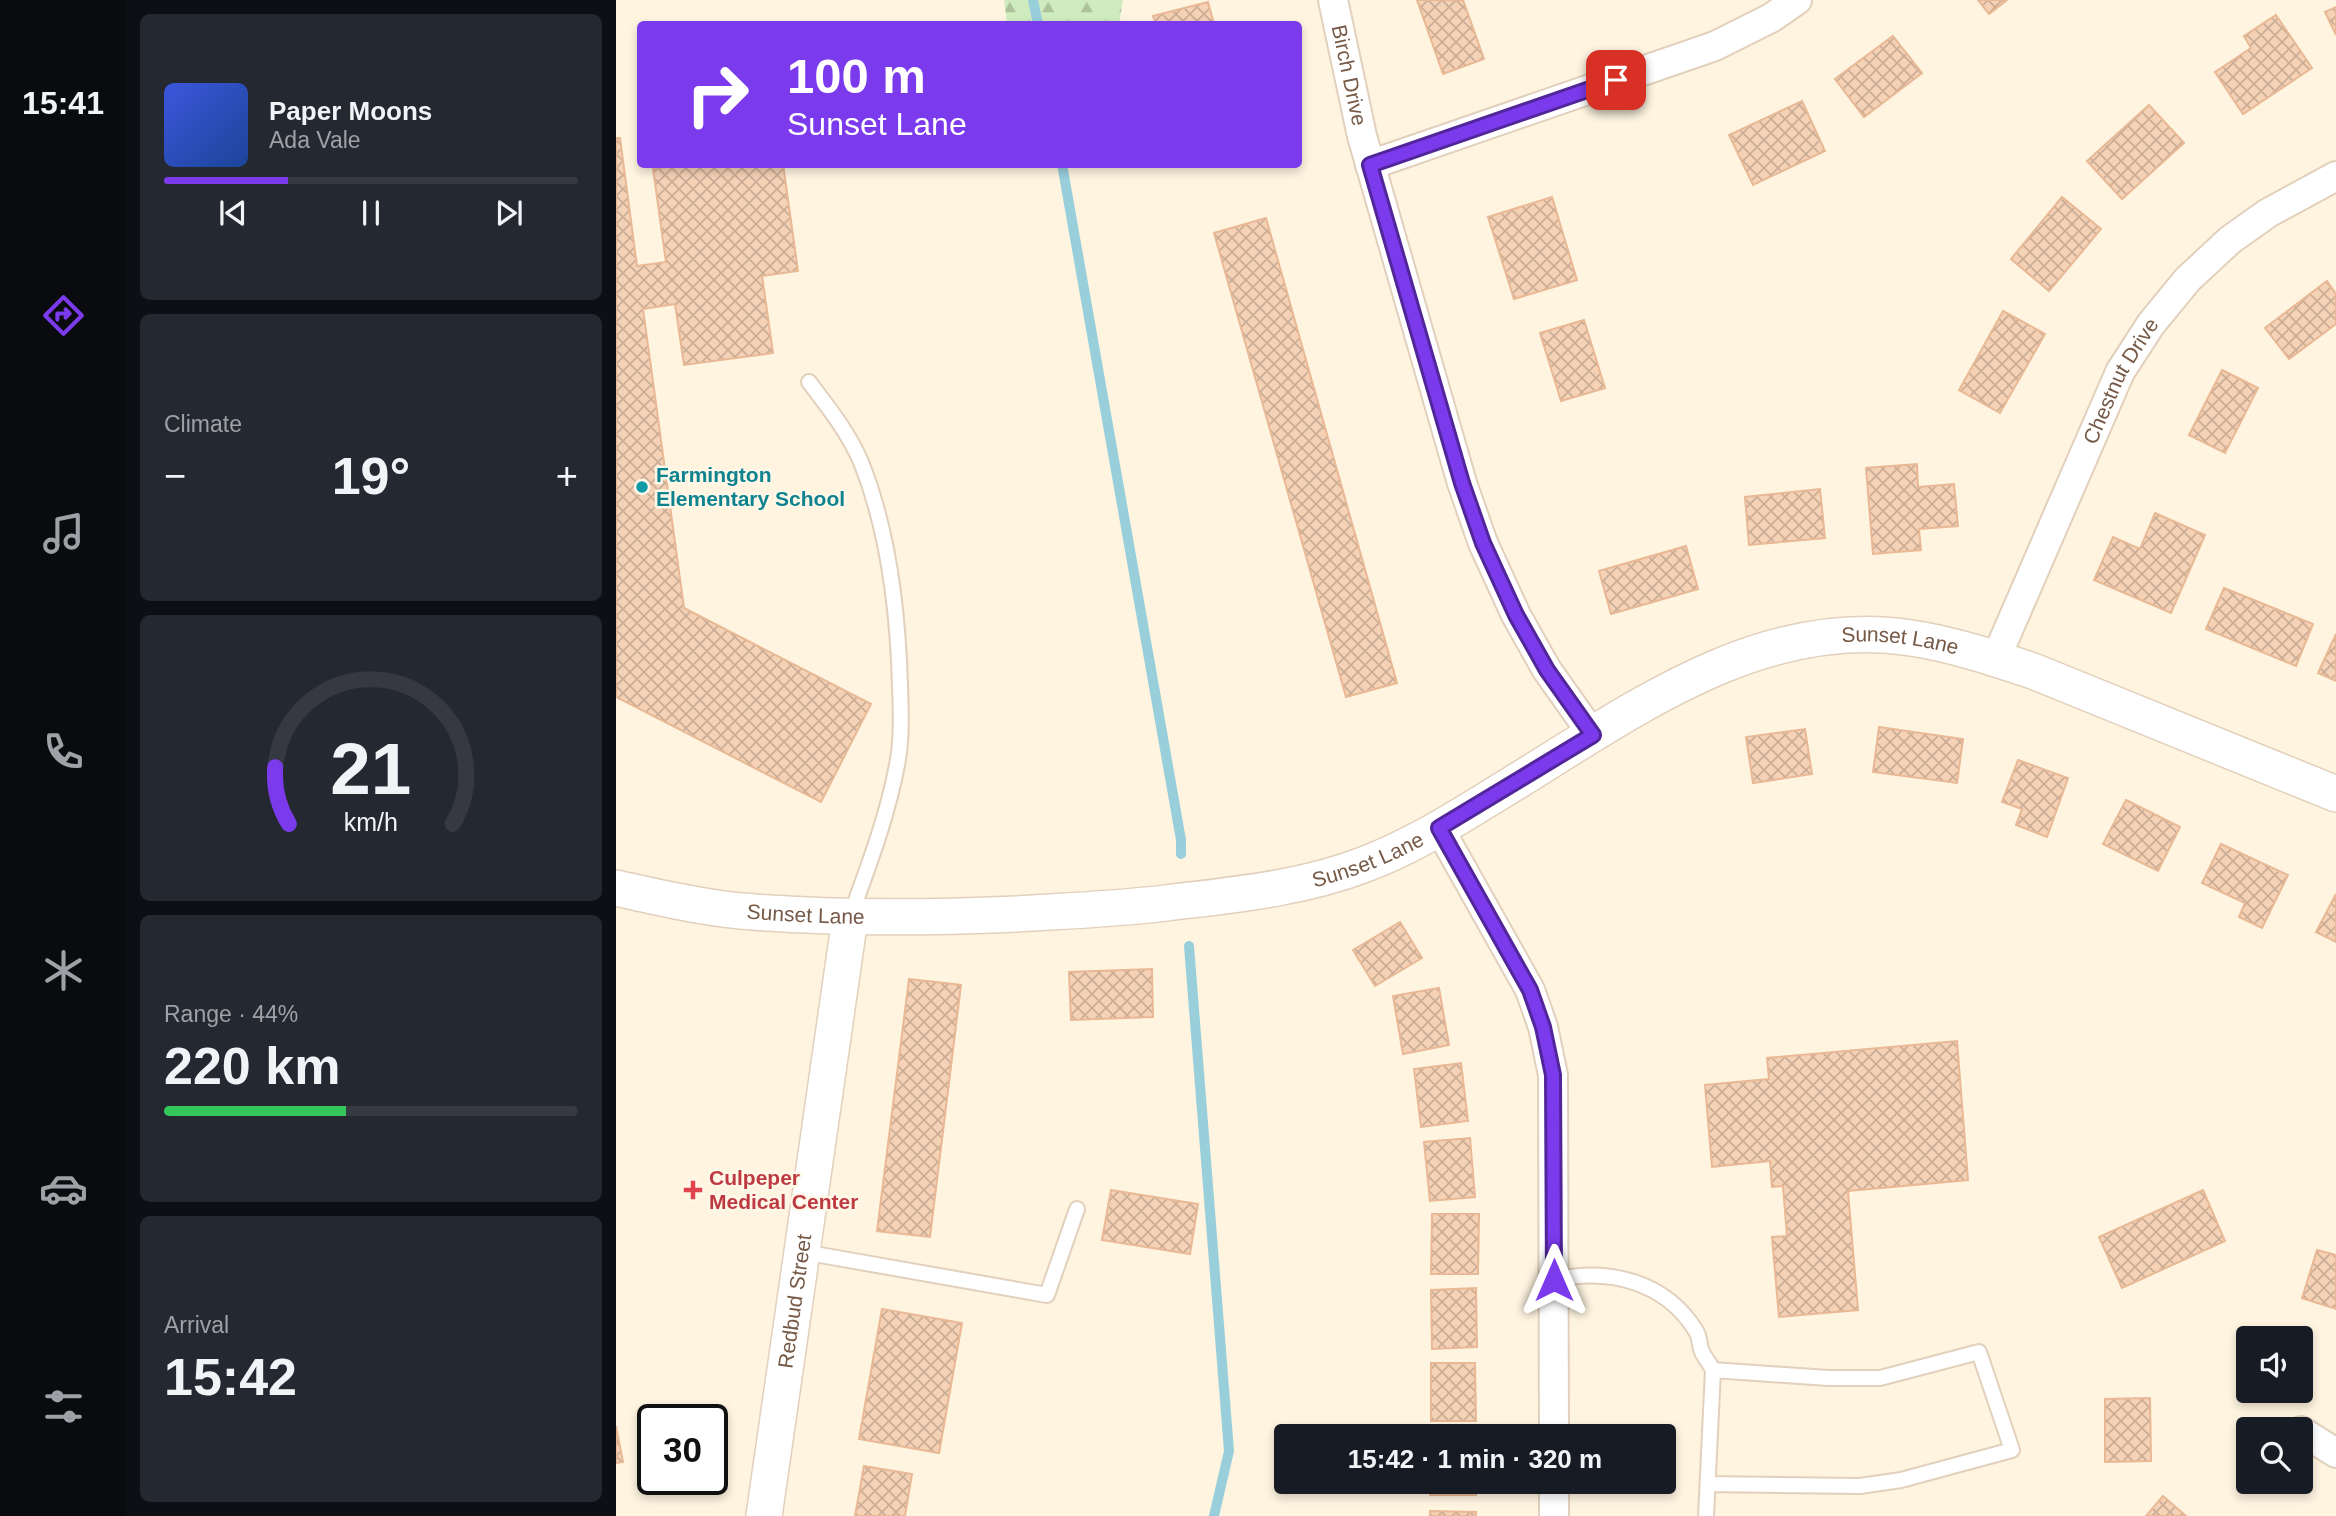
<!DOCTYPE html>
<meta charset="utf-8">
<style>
body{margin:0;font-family:Helvetica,sans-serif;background:#242831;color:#f1f3f6;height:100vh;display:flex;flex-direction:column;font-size:26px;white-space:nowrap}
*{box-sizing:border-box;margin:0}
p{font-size:23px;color:#9ea1a6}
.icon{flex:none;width:38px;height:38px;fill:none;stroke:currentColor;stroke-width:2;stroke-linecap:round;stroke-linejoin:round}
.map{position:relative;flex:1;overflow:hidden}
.details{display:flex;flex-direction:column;gap:14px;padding:14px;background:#0d0f14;width:490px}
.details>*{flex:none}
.guide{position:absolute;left:21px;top:21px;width:665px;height:147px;border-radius:7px;box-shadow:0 4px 10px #0003;background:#7c3aed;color:#fff;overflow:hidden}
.controls{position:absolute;left:1620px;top:1326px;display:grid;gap:14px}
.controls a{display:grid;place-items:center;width:77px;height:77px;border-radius:7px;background:#171b24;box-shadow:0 4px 10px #0003;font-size:35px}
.speed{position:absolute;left:21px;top:1404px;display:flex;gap:14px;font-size:35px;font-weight:700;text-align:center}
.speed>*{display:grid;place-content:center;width:91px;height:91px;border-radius:50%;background:#171b24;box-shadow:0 4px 10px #0003;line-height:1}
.speed .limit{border:4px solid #111;border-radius:10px;background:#fff;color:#111}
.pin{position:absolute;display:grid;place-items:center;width:60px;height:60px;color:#fff;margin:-30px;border-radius:14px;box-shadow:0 4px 10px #0006}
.me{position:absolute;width:77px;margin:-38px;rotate:0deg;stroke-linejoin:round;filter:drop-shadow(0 0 5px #0008)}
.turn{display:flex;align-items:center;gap:24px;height:147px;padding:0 35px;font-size:32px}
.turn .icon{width:91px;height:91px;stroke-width:2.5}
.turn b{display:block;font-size:49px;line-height:60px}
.big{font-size:52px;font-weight:700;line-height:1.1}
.details .widget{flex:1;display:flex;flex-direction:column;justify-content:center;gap:10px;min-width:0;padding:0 24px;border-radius:10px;background:#242831}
.details .dial{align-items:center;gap:0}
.dial svg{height:182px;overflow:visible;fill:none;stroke:#363941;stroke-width:7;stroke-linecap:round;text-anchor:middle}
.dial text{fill:#f1f3f6;stroke:none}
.song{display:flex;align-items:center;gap:21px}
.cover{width:84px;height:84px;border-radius:10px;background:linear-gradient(135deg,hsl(230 70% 55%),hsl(220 70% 35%))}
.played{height:7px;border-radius:4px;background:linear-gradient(90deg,#7c3aed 30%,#363941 30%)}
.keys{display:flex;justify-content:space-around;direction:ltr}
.heat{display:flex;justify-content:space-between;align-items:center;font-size:38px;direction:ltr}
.charge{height:10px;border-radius:5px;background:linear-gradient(90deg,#34c759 44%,#363941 0)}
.trip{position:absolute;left:658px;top:1424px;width:402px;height:70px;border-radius:7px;background:#171b24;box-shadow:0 4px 10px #0003;font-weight:700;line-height:70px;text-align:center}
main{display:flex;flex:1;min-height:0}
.tab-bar{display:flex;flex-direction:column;width:126px;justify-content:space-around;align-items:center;background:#090b0e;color:#9ea1a6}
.tab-bar .icon{width:49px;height:49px}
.tab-bar .current{color:#7c3aed}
.tab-bar b{font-size:32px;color:#f1f3f6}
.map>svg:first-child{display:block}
</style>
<main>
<nav class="tab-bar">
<b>15:41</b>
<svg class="icon current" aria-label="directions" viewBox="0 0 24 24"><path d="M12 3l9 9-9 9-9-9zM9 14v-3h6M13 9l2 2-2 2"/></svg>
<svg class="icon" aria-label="music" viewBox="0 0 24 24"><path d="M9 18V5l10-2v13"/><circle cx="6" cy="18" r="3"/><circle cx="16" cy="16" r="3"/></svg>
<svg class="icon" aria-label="phone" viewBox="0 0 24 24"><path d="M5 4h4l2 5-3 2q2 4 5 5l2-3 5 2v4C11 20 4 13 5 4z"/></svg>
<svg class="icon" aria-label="climate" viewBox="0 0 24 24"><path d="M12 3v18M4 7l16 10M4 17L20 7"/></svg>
<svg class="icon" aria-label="car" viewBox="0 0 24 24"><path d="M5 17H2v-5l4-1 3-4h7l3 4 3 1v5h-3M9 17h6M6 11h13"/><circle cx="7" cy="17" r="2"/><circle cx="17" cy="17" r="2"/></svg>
<svg class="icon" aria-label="filters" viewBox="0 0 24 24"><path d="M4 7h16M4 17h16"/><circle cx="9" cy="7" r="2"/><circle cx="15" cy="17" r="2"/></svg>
</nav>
<section class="details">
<div class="widget">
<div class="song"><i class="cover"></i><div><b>Paper Moons</b><p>Ada Vale</p></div></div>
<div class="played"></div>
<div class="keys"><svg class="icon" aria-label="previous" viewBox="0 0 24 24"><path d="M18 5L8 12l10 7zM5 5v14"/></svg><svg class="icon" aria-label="pause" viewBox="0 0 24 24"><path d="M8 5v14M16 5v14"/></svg><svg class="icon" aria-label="next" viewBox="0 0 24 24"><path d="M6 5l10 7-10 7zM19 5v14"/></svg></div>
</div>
<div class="widget"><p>Climate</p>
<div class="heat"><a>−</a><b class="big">19°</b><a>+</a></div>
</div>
<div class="widget dial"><svg viewBox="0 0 100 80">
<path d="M14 69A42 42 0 1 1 86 69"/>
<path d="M14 69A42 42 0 0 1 8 44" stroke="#7c3aed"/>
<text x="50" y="56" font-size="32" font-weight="700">21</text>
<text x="50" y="72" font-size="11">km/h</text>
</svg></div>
<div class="widget"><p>Range · 44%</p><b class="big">220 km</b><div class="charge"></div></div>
<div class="widget"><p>Arrival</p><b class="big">15:42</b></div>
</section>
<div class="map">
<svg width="1720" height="1516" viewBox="0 0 1720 1516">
<defs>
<pattern id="forest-firs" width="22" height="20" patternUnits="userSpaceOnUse" patternTransform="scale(1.75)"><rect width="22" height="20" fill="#cfecbe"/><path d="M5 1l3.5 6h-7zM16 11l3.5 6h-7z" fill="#adc29c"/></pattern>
<pattern id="building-cross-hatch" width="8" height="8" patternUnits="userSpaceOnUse" patternTransform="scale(1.75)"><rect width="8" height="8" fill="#f5d2b6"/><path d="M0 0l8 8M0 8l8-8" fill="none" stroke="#cbad96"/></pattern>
</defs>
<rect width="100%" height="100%" fill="#fef4e0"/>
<!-- forest -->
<path fill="url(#forest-firs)" d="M388,0H507L503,24H391Z"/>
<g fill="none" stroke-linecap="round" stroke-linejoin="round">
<!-- stream -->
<path stroke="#99cedb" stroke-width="10" d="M417,0L422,24
M446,164L565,840V854
M573,946L613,1451L598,1516"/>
</g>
<!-- building -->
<path fill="url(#building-cross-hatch)" stroke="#e9b895" stroke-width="2" d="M801,0H847L868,59L827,74Z
M1362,0H1391L1373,14Z
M592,2L598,24H540L537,16Z
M1720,7V35L1709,12Z
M1660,15L1696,68L1627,114L1599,72L1635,48L1628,36Z
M1277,36L1306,73L1248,117L1219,79Z
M1186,101L1209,151L1137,185L1113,135Z
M1533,105L1568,143L1506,199L1471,161Z
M0,138H4L21,266L50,262L37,169L70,164H167L182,271L146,276L157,353L68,365L59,304L27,309L68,608L255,704L205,802L0,697Z
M936,197L961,280L898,299L872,217Z
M1446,197L1485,229L1433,291L1395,259Z
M650,218L781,683L730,697L598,233Z
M1711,281L1720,294V324L1673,359L1649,328Z
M1387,311L1429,334L1384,413L1343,390Z
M968,320L989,388L945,401L924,333Z
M1606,370L1642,388L1609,453L1573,435Z
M1301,464L1302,487L1338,484L1342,526L1303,529L1305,550L1257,554L1250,468Z
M1204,489L1209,538L1133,545L1129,497Z
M1539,513L1589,535L1555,613L1478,580L1497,537L1524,549Z
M1070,546L1082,589L995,614L983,571Z
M1608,588L1697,624L1680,666L1590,629Z
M1720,634V681L1702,673Z
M1263,727L1347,739L1341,783L1257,772Z
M1189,729L1196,774L1137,783L1130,737Z
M1402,760L1452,778L1431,837L1400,825L1406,809L1386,802Z
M1510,800L1564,827L1542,871L1487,844Z
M1605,844L1672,875L1646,928L1623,917L1629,903L1586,883Z
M1720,894V942L1700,932Z
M784,922L806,958L759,986L737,950Z
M536,969L537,1017L455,1020L453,972Z
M293,979L345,985L314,1237L261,1231Z
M823,988L833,1045L787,1054L777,996Z
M1341,1041L1352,1180L1232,1191L1242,1310L1163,1317L1156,1237L1171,1236L1167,1186L1156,1187L1154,1161L1096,1167L1089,1085L1153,1079L1151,1058Z
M845,1063L852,1121L805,1127L798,1069Z
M854,1138L859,1197L814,1201L808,1142Z
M495,1190L582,1204L574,1254L486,1240Z
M1587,1190L1609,1241L1506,1288L1483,1237Z
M816,1214H863L862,1274H815Z
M1701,1250L1720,1255V1309L1686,1298Z
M860,1288L861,1347L816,1349L815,1290Z
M266,1309L346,1323L323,1453L243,1439Z
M815,1363H859L860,1421H815Z
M1534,1398L1535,1461L1489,1462V1399Z
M0,1426L7,1462L0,1463Z
M248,1466L296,1474L289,1516H239Z
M814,1482H860V1495H814Z
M1547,1496L1570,1516H1530Z
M814,1511L860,1512V1516H814Z"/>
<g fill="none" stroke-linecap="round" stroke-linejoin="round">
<!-- service casing -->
<g stroke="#e2d0bc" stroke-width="18">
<path id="service" d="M193,382C212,407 232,432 245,462C273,532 282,611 284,686C285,712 286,740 281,765C271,818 252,867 234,917
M187,1252L431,1295L461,1209
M938,1280C993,1267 1050,1282 1080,1331C1084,1337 1083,1345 1086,1352C1089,1358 1094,1364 1097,1370L1212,1378H1264L1363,1352L1396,1450L1285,1480L1244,1486L1092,1484
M1090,1516L1097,1370"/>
</g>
<!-- minor casing -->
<g stroke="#e2d0bc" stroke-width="32">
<g id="minor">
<path id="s1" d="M717,0L746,136L846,483L867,543L900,615L931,670L977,735"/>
<path d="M754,165L1099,46L1155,18L1181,0"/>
<path id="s2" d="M1380,658L1504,372L1535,324L1572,279L1614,240L1652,213L1720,176"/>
<path d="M823,828L914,990L927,1027L937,1075L938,1437"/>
<path d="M1685,1431L1720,1453"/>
<path d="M938,1516V1482"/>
</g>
</g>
<!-- tertiary casing -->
<g stroke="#e2d0bc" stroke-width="38">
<g id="tertiary">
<path id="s3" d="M0,888C41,897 83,907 125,911C217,919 308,918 401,914C451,911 500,909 550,903C616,895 684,889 747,865C796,847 841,818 885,791C1009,716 1141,614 1295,638C1336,644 1378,658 1417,671L1720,794"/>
<path id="s4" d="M148,1516L234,918"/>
</g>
</g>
<!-- service -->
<use href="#service" stroke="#fff" stroke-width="14"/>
<!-- minor -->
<use href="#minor" stroke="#fff" stroke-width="28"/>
<!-- tertiary -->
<use href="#tertiary" stroke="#fff" stroke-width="35"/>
</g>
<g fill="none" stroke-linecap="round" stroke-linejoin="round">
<!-- route casing -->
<g stroke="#51269a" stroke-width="18">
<path id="route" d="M938,1280L937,1075L927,1027L914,990L823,828L977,735L931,670L900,615L867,543L846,483L754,165L1000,80"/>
</g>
<!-- route -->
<use href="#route" stroke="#7c3aed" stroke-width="12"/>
</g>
<!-- markers -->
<circle fill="#0f9aa8" stroke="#fff7e8" stroke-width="2.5" cx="26" cy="487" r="7"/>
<path fill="#e0444e" stroke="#fff7e8" stroke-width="2.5" d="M73.5 1179.5h7v7h7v7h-7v7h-7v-7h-7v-7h7z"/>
<g text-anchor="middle" stroke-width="5" stroke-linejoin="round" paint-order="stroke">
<!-- street labels -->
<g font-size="21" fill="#765946" stroke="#fff7e8">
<text dy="7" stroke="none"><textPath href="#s1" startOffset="77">Birch Drive</textPath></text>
<text dy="7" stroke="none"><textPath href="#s2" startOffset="304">Chestnut Drive</textPath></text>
<text dy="7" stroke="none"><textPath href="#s3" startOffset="1348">Sunset Lane</textPath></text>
<text dy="7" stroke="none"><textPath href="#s3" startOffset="760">Sunset Lane</textPath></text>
<text dy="7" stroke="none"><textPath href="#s3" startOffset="192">Sunset Lane</textPath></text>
<text dy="7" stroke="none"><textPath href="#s4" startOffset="217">Redbud Street</textPath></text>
</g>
<!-- culture labels -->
<g font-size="21" font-weight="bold" fill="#0d838f" stroke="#fff7e8" text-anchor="start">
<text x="40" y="482">Farmington<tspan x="40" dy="24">Elementary School</tspan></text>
</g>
<!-- health labels -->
<g font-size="21" font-weight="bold" fill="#be3a42" stroke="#fff7e8" text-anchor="start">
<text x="93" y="1185">Culpeper<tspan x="93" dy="24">Medical Center</tspan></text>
</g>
</g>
</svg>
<div class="controls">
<a><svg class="icon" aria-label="sound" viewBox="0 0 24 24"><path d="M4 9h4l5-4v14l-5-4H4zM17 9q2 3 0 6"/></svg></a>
<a><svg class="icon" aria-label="search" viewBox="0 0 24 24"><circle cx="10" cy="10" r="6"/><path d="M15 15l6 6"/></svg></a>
</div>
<div class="speed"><div class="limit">30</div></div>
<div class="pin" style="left:1000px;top:80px;background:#d93025"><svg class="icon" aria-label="arrive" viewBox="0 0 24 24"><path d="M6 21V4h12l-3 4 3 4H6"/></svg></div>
<svg class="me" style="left:938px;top:1280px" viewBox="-20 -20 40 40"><path d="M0-17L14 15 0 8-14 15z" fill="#7c3aed" stroke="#fff" stroke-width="4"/></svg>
<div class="trip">15:42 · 1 min · 320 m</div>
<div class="guide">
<div class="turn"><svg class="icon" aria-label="right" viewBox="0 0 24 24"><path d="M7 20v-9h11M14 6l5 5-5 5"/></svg><div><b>100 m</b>Sunset Lane</div></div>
</div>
</div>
</main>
